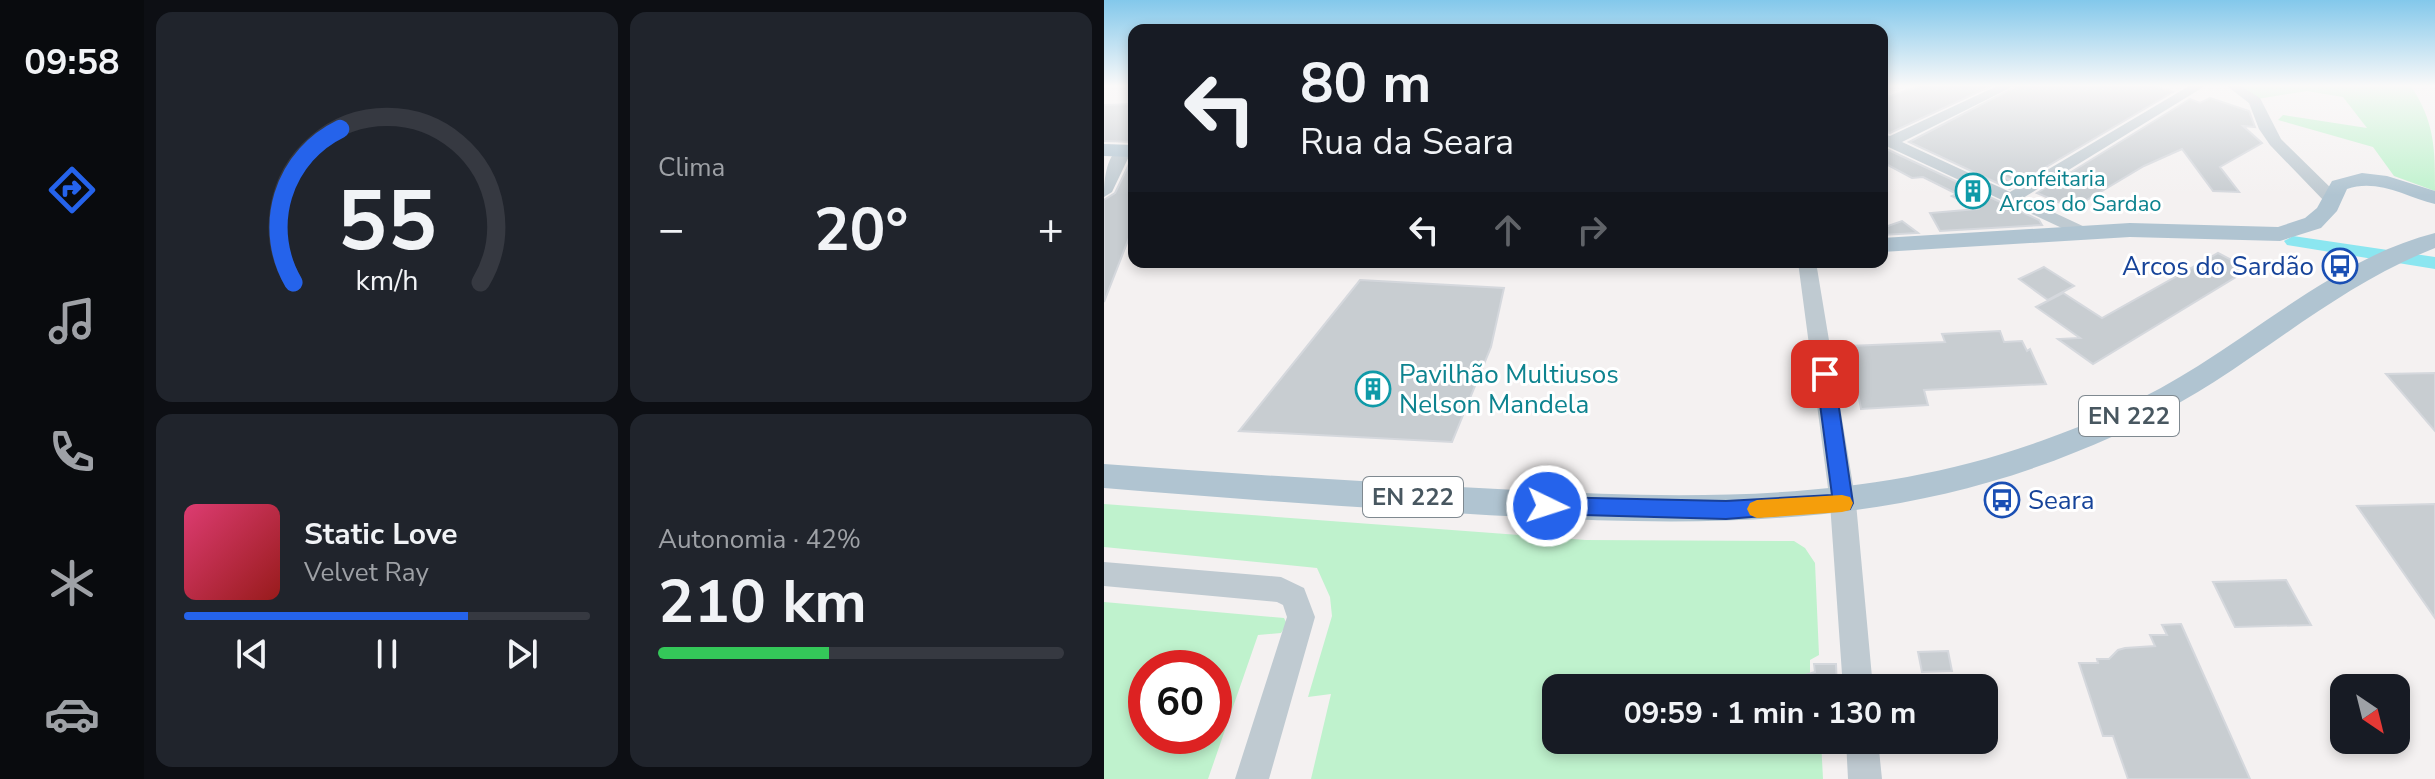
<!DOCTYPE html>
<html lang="pt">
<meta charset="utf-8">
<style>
body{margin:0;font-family:"Nunito Sans",sans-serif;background:#20242c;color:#f1f3f6;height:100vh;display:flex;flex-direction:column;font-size:30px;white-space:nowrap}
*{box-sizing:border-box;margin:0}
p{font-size:26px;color:#9ea1a6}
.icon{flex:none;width:44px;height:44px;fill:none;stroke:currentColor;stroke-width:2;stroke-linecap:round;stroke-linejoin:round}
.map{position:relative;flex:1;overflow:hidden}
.side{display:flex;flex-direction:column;gap:12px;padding:12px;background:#0d0f14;width:960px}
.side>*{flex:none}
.top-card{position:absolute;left:24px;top:24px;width:760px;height:244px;border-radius:16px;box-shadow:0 4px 12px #0003;background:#171b24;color:#f1f3f6;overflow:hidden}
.needle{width:52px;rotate:145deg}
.fabs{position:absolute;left:1226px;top:674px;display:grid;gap:16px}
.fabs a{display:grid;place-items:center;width:80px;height:80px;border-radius:16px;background:#171b24;box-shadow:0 4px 12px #0003;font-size:40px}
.speed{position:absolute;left:24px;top:650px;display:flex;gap:16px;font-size:40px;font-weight:700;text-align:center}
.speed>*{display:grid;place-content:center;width:104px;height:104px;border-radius:50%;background:#171b24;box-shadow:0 4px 12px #0003;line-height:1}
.speed .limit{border:12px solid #d22;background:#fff;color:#111}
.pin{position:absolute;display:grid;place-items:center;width:68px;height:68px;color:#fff;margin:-34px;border-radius:16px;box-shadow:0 4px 12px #0006}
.me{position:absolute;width:88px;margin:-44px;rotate:94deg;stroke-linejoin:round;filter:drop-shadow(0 0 6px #0008)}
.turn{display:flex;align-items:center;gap:28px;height:168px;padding:0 40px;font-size:36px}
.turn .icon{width:104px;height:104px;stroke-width:2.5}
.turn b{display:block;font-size:56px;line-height:68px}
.lanes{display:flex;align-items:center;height:76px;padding:0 40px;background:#0003;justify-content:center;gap:40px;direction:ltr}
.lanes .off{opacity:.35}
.big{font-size:60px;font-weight:700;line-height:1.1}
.side .widget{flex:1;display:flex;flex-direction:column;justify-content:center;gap:12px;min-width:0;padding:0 28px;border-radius:16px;background:#20242c}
.side .dial{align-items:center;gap:0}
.dial svg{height:208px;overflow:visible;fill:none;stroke:#363941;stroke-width:7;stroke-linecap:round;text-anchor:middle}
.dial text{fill:#f1f3f6;stroke:none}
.song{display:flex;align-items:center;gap:24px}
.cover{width:96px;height:96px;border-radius:12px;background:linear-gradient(135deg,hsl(340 70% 55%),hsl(0 70% 35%))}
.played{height:8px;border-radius:4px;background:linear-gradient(90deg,#2563eb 70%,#363941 70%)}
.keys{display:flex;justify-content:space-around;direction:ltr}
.heat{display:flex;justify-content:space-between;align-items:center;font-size:44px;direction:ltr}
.charge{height:12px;border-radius:6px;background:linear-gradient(90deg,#34c759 42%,#363941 0)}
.side .tiles{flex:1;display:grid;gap:12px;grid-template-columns:repeat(2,1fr)}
.trip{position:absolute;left:438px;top:674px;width:456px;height:80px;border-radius:16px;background:#171b24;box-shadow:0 4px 12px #0003;font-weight:700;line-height:80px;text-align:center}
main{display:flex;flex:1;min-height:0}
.menu{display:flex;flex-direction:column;width:144px;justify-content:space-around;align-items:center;background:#090b0e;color:#9ea1a6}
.menu .icon{width:56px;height:56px}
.menu .selected{color:#2563eb}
.menu b{font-size:36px;color:#f1f3f6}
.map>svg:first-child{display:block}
</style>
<main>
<nav class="menu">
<b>09:58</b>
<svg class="icon selected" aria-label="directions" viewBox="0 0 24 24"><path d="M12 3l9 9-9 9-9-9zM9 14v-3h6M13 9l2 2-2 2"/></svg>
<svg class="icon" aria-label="music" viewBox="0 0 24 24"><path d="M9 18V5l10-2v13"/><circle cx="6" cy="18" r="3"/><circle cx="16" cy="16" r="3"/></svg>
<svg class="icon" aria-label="phone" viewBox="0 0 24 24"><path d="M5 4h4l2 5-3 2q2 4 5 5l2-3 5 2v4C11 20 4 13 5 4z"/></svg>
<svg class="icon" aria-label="climate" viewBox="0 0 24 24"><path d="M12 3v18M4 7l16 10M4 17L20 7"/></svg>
<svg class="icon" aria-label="car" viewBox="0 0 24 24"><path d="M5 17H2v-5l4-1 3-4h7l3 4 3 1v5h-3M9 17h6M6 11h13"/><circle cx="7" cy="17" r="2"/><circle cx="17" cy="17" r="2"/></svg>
</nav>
<section class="side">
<div class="tiles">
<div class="widget dial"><svg viewBox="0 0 100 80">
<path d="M14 69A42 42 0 1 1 86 69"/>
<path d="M14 69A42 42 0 0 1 32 10" stroke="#2563eb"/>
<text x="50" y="56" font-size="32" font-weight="700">55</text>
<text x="50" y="72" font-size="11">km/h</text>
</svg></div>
<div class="widget"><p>Clima</p>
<div class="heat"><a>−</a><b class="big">20°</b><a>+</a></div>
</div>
<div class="widget">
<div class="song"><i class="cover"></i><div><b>Static Love</b><p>Velvet Ray</p></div></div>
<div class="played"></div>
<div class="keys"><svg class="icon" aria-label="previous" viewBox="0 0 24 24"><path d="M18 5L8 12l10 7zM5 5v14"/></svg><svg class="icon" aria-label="pause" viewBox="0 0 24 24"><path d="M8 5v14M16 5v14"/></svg><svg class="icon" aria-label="next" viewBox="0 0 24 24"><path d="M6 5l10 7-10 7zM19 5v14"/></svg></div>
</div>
<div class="widget"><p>Autonomia · 42%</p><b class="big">210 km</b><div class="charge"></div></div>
</div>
</section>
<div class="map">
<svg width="1331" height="779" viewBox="0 0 1331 779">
<rect width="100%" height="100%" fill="#f4f1f1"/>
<!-- green -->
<path fill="#bff2cd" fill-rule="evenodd" d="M1134,86H1307C1331,123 1331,148 1331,191L1290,176L1269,147L1174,120L1179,115L1263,128L1239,97L1203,91L1153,99Z
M0,504L482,540L690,541L701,548L711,563L715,655L706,660V688H452V740H717L719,779H207L227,694L204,697L228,616L226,597L213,568L0,547Z
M0,602L180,618L183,624L177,633L154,635L104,779H0ZM42,668H110V736H42Z"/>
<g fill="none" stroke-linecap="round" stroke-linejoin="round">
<!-- canal -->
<path fill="#8be6f0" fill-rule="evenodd" d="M1189,236L1331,257V269L1183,245L1180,241Z"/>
</g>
<!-- building -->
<path fill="#c8cdd1" stroke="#d5d8dd" stroke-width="2" d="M815,86H887L786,133L778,131V99Z
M913,86H1052L1069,92L915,183L903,178L909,186L906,189L805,142Z
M1106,98L1145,111L1151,127L1139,126L1158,143L1116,167L1135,192L1109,191L1078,149L1040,166L978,203L973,210L933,193L1086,99L1096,103Z
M30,104V142L0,141V105Z
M778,147L935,220L938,225L836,231L826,213L873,209L848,196L853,194L819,177L808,178L778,162Z
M27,160H30V225L0,302V200L11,193Z
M798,221L814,233L778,235V228Z
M1114,253L1145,269L989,364L954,339L976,338L932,307L959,293L998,318Z
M940,267L970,286L944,300L915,279Z
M256,280L400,288L387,347L348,442L135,431Z
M896,331L900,342L918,341L923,351L926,349L942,384L820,390L824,405L757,409L745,346L841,342L838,334Z
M1331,373V431L1282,374Z
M1331,504V618L1253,506Z
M1182,580L1207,625L1131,627L1109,582Z
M1077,624L1146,779H1024L1009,736H999L975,663H994L993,659H1005L1014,650L1021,648L1051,646L1046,635H1063L1058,625Z
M844,651L848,671L818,672L814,652Z
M710,664H732L733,688H675L674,683L711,672Z"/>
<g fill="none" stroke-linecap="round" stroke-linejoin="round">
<!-- minor -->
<path fill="#bfcad1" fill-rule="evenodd" d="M893,86H910L798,142L906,192L1085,86H1101L919,198L983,228L986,232L983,236L977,237L778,144V134L786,136Z
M1123,86H1137L1156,98L1177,139L1234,195L1236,199L1234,203H1222L1166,145L1155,129L1145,103Z
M20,145L28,150L8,192L0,197C0,179 2,153 20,145Z
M694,262H712L752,503L769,688H739L726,503Z
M0,562L177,577L200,588L211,617L165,779H131L183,617L179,605L173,602L0,586Z
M742,740H774L778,779H744Z"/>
<!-- major -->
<path fill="#b0c4d1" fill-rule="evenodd" d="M0,144L30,145V157L0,156Z
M1258,173L1283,176L1331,191V204C1303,197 1273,178 1243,189L1233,211L1217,228L1176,241L1026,237L778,252V238L1026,223L1174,227L1201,218L1213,208L1228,181Z
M1331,233V248C1249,280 1183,335 1110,382C1066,410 1020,433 972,452C769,535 565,526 350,513C233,506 117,498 0,488V464C118,473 237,480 356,487C551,498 750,509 937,441C991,422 1045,397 1094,366C1169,319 1244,255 1331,233Z"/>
</g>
<!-- sky -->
<linearGradient id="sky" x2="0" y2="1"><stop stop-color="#83c8eb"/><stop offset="0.44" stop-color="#faf9f9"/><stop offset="1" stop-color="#faf9f9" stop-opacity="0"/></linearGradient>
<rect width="1331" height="195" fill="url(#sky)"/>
<!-- route -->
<path fill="#2563eb" stroke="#184099" stroke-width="2" d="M721,368L730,374L749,503L746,509L622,519L443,514L436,512L433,506L436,499L443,497L622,501L728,495L712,374Z"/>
<!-- slow -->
<path fill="#f59e0b" d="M738,495L746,497L749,503L746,510L738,512L653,518L646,515L643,509L646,503L653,500Z"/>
<!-- icons -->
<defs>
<g id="building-ring" transform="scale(1.8)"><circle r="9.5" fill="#fff" stroke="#0f9aa8" stroke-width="1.5"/><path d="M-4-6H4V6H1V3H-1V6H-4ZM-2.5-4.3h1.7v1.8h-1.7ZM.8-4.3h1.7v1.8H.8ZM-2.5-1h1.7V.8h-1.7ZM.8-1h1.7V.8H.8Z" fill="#0f9aa8"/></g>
<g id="bus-ring" transform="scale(1.8)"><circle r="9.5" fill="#fff" stroke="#1a4fb4" stroke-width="1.5"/><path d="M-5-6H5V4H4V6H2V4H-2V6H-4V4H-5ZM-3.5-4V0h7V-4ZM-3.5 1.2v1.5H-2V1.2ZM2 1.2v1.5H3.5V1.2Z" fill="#1a4fb4"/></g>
</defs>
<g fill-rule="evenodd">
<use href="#building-ring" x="869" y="191"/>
<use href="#bus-ring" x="1236" y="266"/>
<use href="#building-ring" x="269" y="389"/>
<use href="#bus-ring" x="898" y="500"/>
</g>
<g text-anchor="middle" stroke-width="6" stroke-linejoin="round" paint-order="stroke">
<!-- far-culture labels -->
<g font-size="22" fill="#0d838f" stroke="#fff" text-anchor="start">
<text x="895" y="186">Confeitaria<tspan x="895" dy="25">Arcos do Sardao</tspan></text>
</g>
<!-- shield labels -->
<g fill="#fff" stroke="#7f8990" stroke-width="2">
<rect x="975" y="396" width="100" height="40" rx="6"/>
<rect x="259" y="477" width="100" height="40" rx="6"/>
</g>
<g font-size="24" font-weight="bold" fill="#485760">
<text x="1025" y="424">EN 222</text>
<text x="309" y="505">EN 222</text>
</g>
<!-- transit labels -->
<g font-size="26" fill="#164399" stroke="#fff" text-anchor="end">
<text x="1210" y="275">Arcos do Sardão</text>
<text x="924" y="509" text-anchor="start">Seara</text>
</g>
<!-- culture labels -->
<g font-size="26" fill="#0d838f" stroke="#fff" text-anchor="start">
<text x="295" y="383">Pavilhão Multiusos<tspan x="295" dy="30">Nelson Mandela</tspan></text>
</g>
</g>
</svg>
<div class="fabs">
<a><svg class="needle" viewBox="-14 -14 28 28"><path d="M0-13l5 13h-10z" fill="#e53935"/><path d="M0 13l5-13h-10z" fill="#9ea1a6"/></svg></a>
</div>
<div class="speed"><div class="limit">60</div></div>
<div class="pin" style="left:721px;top:374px;background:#d93025"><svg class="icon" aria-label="arrive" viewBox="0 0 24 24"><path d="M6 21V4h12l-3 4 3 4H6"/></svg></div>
<svg class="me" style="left:443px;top:506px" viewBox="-20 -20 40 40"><circle r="17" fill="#2563eb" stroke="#fff" stroke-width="3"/><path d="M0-11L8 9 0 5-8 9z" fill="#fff"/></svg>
<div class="trip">09:59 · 1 min · 130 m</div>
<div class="top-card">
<div class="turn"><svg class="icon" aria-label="left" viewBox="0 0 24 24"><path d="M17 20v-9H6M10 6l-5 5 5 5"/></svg><div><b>80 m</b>Rua da Seara</div></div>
<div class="lanes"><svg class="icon" aria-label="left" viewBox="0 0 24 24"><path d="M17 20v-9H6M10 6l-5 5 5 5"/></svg><svg class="icon off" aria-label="ahead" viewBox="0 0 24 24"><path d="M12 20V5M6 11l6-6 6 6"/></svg><svg class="icon off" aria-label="right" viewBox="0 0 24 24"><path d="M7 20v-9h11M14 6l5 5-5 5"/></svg></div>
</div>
</div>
</main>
